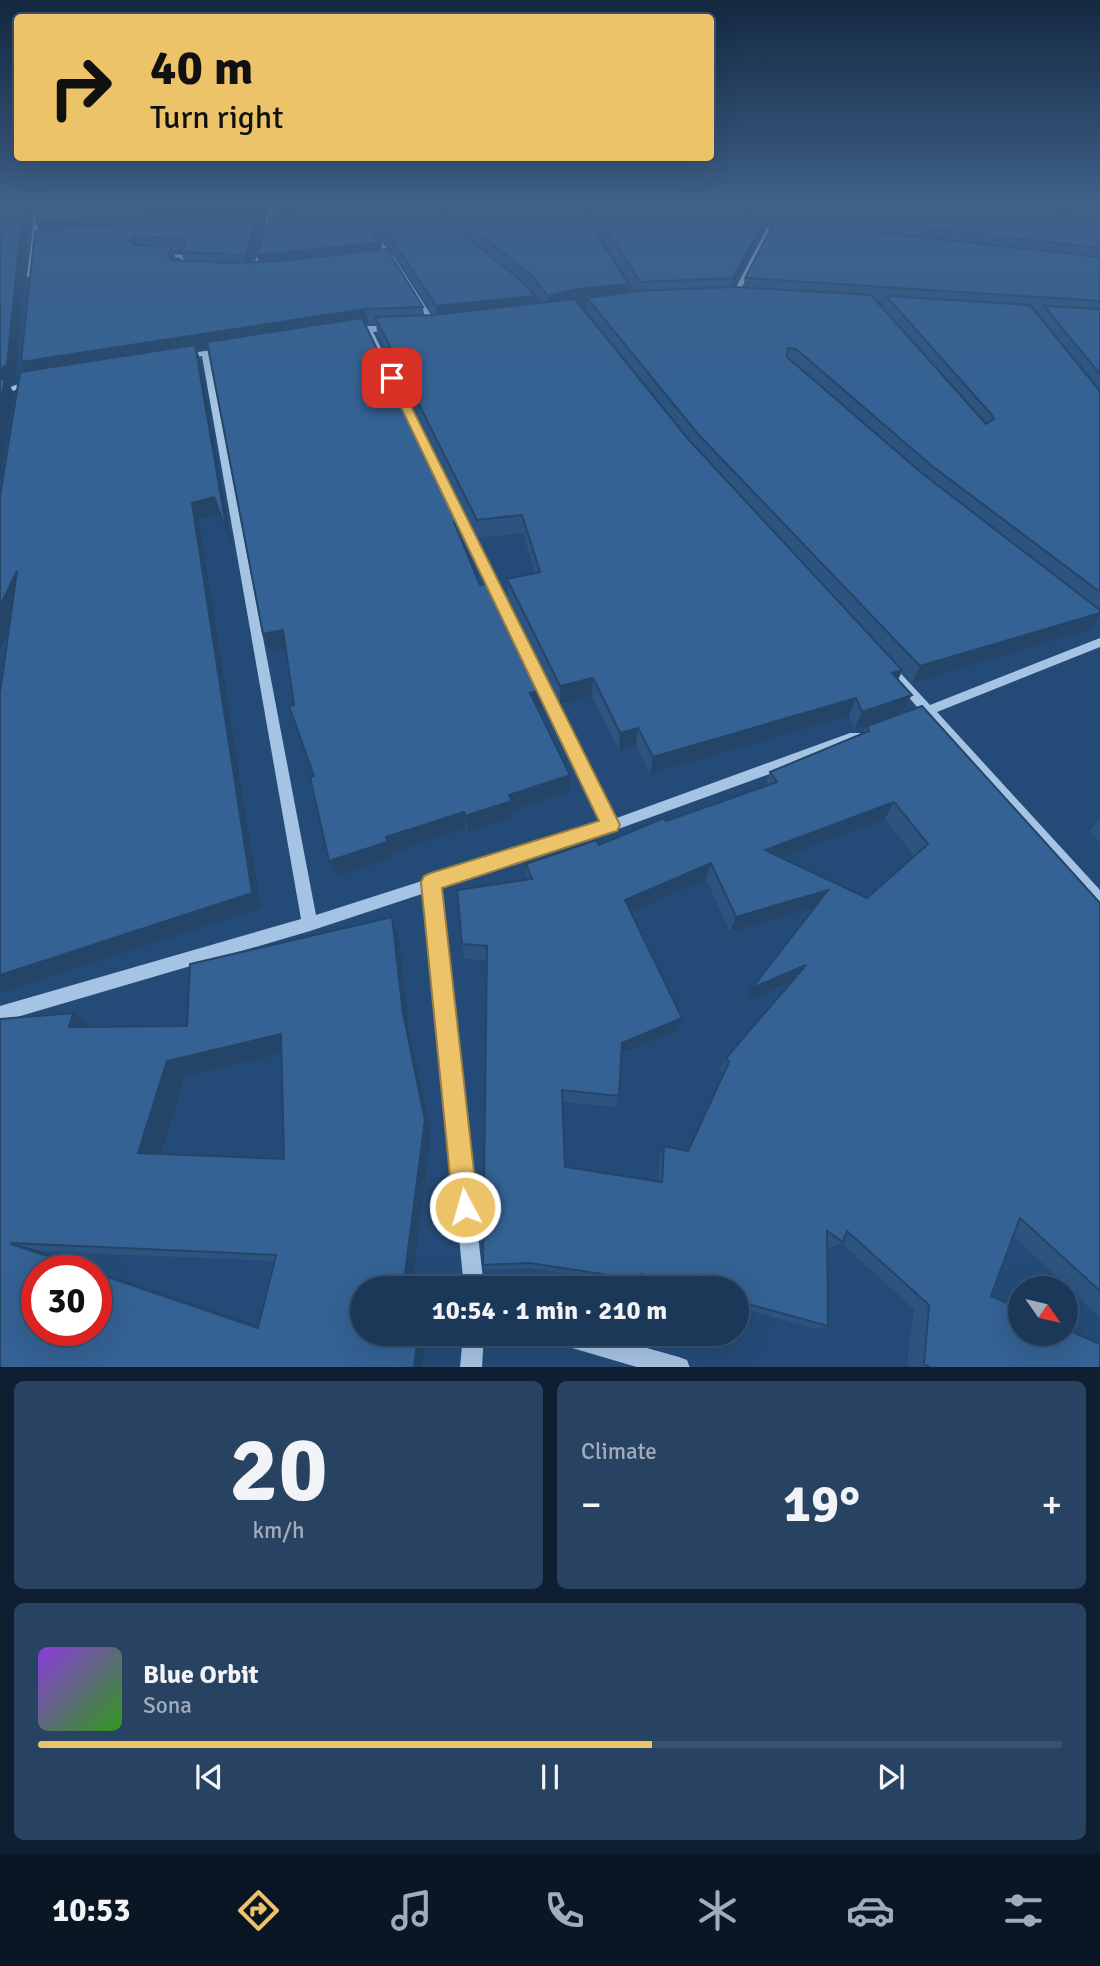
<!DOCTYPE html>
<meta charset="utf-8">
<style>
body{margin:0;font-family:Signika,sans-serif;background:#284362;color:#f1f3f6;height:100vh;display:flex;flex-direction:column;font-size:26px;white-space:nowrap}
*{box-sizing:border-box;margin:0}
p{font-size:23px;color:#a0acba}
.icon{flex:none;width:38px;height:38px;fill:none;stroke:currentColor;stroke-width:2;stroke-linecap:round;stroke-linejoin:round}
.map{position:relative;height:1367px;overflow:hidden}
.sheet{display:flex;flex-direction:column;gap:14px;padding:14px;background:#0f1f31;flex:1}
.sheet>*{flex:none}
.top-card{position:absolute;left:14px;top:14px;width:700px;height:147px;border-radius:7px;box-shadow:0 7px 28px #0002,0 0 0 2px #39526f;background:#edc369;color:#111;overflow:hidden}
.needle{width:46px;rotate:124deg}
.buttons{position:absolute;left:1008px;top:1276px;display:grid;gap:14px}
.buttons a{display:grid;place-items:center;width:70px;height:70px;border-radius:50%;background:#1b3859;box-shadow:0 7px 28px #0002,0 0 0 2px #39526f;font-size:35px}
.speed{position:absolute;left:21px;top:1255px;display:flex;gap:14px;font-size:35px;font-weight:700;text-align:center}
.speed>*{display:grid;place-content:center;width:91px;height:91px;border-radius:50%;background:#1b3859;box-shadow:0 7px 28px #0002,0 0 0 2px #39526f;line-height:1}
.speed .limit{border:10px solid #d22;background:#fff;color:#111}
.pin{position:absolute;display:grid;place-items:center;width:60px;height:60px;color:#fff;margin:-30px;border-radius:14px;box-shadow:0 4px 10px #0006}
.me{position:absolute;width:77px;margin:-38px;rotate:354deg;stroke-linejoin:round;filter:drop-shadow(0 0 5px #0008)}
.turn{display:flex;align-items:center;gap:24px;height:147px;padding:0 21px;font-size:32px}
.turn .icon{width:91px;height:91px;stroke-width:2.5}
.turn b{display:block;font-size:49px;line-height:60px}
.big{font-size:52px;font-weight:700;line-height:1.1}
.sheet .tile{flex:1;display:flex;flex-direction:column;justify-content:center;gap:10px;min-width:0;padding:0 24px;border-radius:10px;background:#284362}
.sheet .dial{align-items:center;gap:0}
.dial b{font-size:91px;line-height:1}
.song{display:flex;align-items:center;gap:21px}
.cover{width:84px;height:84px;border-radius:10px;background:linear-gradient(135deg,hsl(270 70% 55%),hsl(110 70% 35%))}
.played{height:7px;border-radius:4px;background:linear-gradient(90deg,#edc369 60%,#39526f 60%)}
.keys{display:flex;justify-content:space-around;direction:ltr}
.heat{display:flex;justify-content:space-between;align-items:center;font-size:38px;direction:ltr}
.sheet .tiles{flex:1;display:grid;gap:14px;grid-template-columns:1fr 1fr}
.tile:last-child{grid-column:span 2}
.trip{position:absolute;left:350px;top:1276px;width:399px;height:70px;border-radius:35px;background:#1b3859;box-shadow:0 7px 28px #0002,0 0 0 2px #39526f;font-weight:700;line-height:70px;text-align:center}
.tabs{display:flex;height:112px;justify-content:space-around;align-items:center;background:#0b1624;color:#a0acba}
.tabs .icon{width:49px;height:49px}
.tabs .selected{color:#edc369}
.tabs b{font-size:32px;color:#f1f3f6}
.map>svg:first-child{display:block}
</style>
<div class="map">
<svg width="1100" height="1368" viewBox="0 0 1100 1368">
<rect width="100%" height="100%" fill="#244b77"/>
<g fill="none" stroke-linecap="round" stroke-linejoin="round">
<!-- minor -->
<path fill="#a5c3e3" fill-rule="evenodd" d="M36,204H42L33,276L30,278L27,276Z
M270,204H276L267,245L256,271L251,272L261,245Z
M353,204H359V215L394,257L438,326L437,328H431L389,259L353,215Z
M767,228L772,229L737,297L732,298L731,297Z
M155,253L187,255L181,268L186,270L183,272L174,269L181,258L157,256Z
M368,326H392L396,328L392,330L373,332L614,819L850,733H860L861,737L860,741L610,832L439,889L484,1288H464L425,893L310,931L0,1022V1006L301,919L202,356L181,359H178V355L225,348L229,350L209,355L316,915L425,880L431,875L434,876L601,823L366,332L351,333L347,331Z
M29,380L36,382L0,396V391Z
M1100,638V647L937,712L1100,890V908L1095,906L926,717L912,722L908,720L906,717L908,714L919,709L883,668L889,664L893,665L930,705Z
M463,1334H484L482,1368H460Z
M551,1334H597L679,1357L687,1360L690,1368H640L562,1345L554,1342Z"/>
</g>
<!-- wall -->
<path fill="#2d547f" fill-rule="evenodd" d="M38,204H269L264,218H260L263,227L250,262H259L257,255L351,207L381,242L382,250L423,307L424,315H433L396,255L362,214L359,204H434L445,219L457,228L439,204H578L628,284L627,292L635,291L593,222V213L588,214L582,204H1100V618L1091,629L912,683L902,672L898,680L902,712L854,730L849,716L650,774L636,746L619,750L592,696L560,704L508,597L507,579L535,573L523,533L478,538L377,332L376,323L365,324L461,522L463,539L461,540L480,585L543,690V708L538,709L569,792L512,811L513,817L468,833L466,828L390,854L392,858L336,877L329,861L314,776L294,705L286,648L270,652L263,634L208,349L197,350L200,360L233,549L220,514L199,519L261,908L9,630L0,649V496L26,371L21,362L40,231L36,223ZM1089,215L1093,220L1087,219ZM764,223L773,225L745,278L743,288L733,287L762,232ZM173,251H181L184,261L176,260ZM521,281L531,289L542,303L535,304V296ZM877,301L884,302L882,308ZM587,302V313L578,303Z
M867,726L1100,903V1317L1013,1236L991,1296L1100,1368H912L907,1365L914,1309L841,1243L831,1248L827,1245L828,1326L816,1329L737,1307V1288H669L641,1280L637,1284L530,1268L485,1270L483,1265L487,960L464,959L462,944L526,880V864L599,845L765,786L770,772L864,733ZM885,819L914,856L867,898L781,858ZM706,879L730,932L815,907L746,1001L792,981L726,1058L720,1070L723,1073L687,1151L664,1146L660,1156L658,1182L565,1167L562,1102L617,1107L619,1096L621,1055L677,1031L682,1018L631,912Z
M1100,820V843L1089,831Z
M392,917L399,937L409,1030L431,1133L412,1288H362L426,1334L422,1368H0V1019L91,1027L187,1026ZM282,1054L284,1159L162,1154L185,1077ZM40,1251L274,1261L258,1326L96,1271V1330Z"/>
<!-- shaded-wall -->
<path fill="#244568" d="M27,204H35L27,241L16,380L9,384L14,393L0,481V369L21,227Z
M261,204H269L264,218H260L263,227L248,268L245,255L258,218L42,236L36,223Z
M272,204H351L350,212L275,217Z
M589,204H627L593,209V213L588,214Z
M765,219L762,232L730,292L733,278Z
M134,236L139,249L129,241Z
M381,242L383,255L260,268L257,255Z
M172,247L176,260L171,270L167,256Z
M628,284L627,298H587V302L576,303L548,310V296L576,289Z
M535,296V311L437,321L436,306Z
M365,309L368,323L197,350L200,360L233,549L227,532L196,351L29,377L21,362Z
M214,497L221,514L199,519L261,908L0,993V975L192,503Z
M17,571L28,588L0,649V606Z
M1100,613V616L1091,629L912,683L920,666Z
M283,630L290,648L270,652L263,634Z
M902,670L894,688L892,673Z
M593,678L592,696L560,704V686Z
M543,690V708L530,711V693Z
M912,695L902,712L854,730L862,712Z
M856,698L849,716L650,774L653,757Z
M638,728L636,746L619,750L620,733Z
M570,775L569,792L512,811L513,817L468,833L465,816L509,795Z
M894,802L885,819L759,866L765,850Z
M464,812L466,828L390,854L392,858L336,877L329,861L386,837Z
M711,863L706,879L623,916L625,900Z
M828,890L820,906L730,932L736,917Z
M392,917L399,937L409,1030L431,1133L412,1288H403V1013Z
M806,965L798,979L746,1001L752,988Z
M73,1013L95,1030L69,1027Z
M682,1018L677,1031L619,1055L622,1043Z
M281,1034L294,1051L185,1077L158,1165L138,1153L167,1061Z
M11,1243L40,1251V1252L94,1270H89L11,1244Z
M96,1271L275,1331L258,1328L96,1273Z
M418,1334H426L422,1368H414Z"/>
<!-- building -->
<path fill="#346294" stroke="#244568" stroke-width="2" fill-rule="evenodd" d="M0,204H27L21,227L7,365L0,369Z
M38,204H261V205L36,223Z
M362,204H434L445,219L520,280L535,296L436,306L394,242Z
M447,204H578L628,284L576,289L548,296L531,275L456,215Z
M611,204H715L728,209L765,219L733,278L640,282L593,209Z
M745,204H992L1100,221V248L772,211Z
M1036,204H1084L1090,211Z
M351,207L381,242L257,255L271,214Z
M259,214L245,255L181,252L186,242L181,238L134,236L129,241L134,245L172,247L167,256L172,260L227,263L281,261L387,249L423,307L365,309L21,362L35,231Z
M775,221L1100,257V301L745,278Z
M736,287L871,295L986,424L994,419L992,415L886,296L1030,305L1100,391V592L932,466L796,349L788,348L787,357L923,474L1100,610V613L920,666L698,434L587,298L636,291Z
M575,299L689,440L902,670L892,673L912,695L862,712L856,698L653,757L638,728L620,733L593,678L560,686L507,579L540,572L522,515L477,520L375,317L433,315Z
M1044,306L1100,309V374Z
M362,318L461,522H454L480,585L491,583L543,690L530,693L570,775L509,795L512,801L465,816L464,812L386,837L387,842L329,861L310,777L314,776L289,706L294,705L283,630L263,634L207,342Z
M195,345L227,532L214,497L192,503L252,893L0,975V693L17,571L0,606V496L20,372Z
M5,378L0,408V379Z
M922,706L1100,903V1291L1020,1218L991,1296L1020,1309V1334H1066V1329L1100,1344V1368H931L924,1364L929,1305L847,1231L843,1242L827,1231L828,1326L737,1301V1288H691L641,1274V1280L529,1263L483,1265L487,946L462,944L457,890L532,879L526,864L596,840L599,845L664,818L666,821L777,782L770,772L869,731L867,726ZM894,802L928,844L867,898L765,850ZM711,863L736,917L828,890L752,988L806,965L726,1058L729,1062L688,1151L664,1146L662,1182L565,1167L562,1090L619,1096L622,1043L682,1018L625,900Z
M392,917L403,1013L425,1120L403,1288H362V1334H418L414,1368H0V1019L73,1013L69,1027L187,1026L190,964ZM281,1034L284,1159L138,1153L167,1061ZM11,1243L276,1255L258,1328L96,1273V1330H37V1270H89L11,1244Z"/>
<!-- sky -->
<linearGradient id="sky" x2="0" y2="1"><stop stop-color="#142941"/><stop offset="0.52" stop-color="#3f618a"/><stop offset="1" stop-color="#3f618a" stop-opacity="0"/></linearGradient>
<rect width="1100" height="395" fill="url(#sky)"/>
<!-- route -->
<path fill="#edc369" stroke="#9a7f44" stroke-width="2" d="M392,375L397,378L620,825L617,831L610,833L442,888L478,1207L474,1216L465,1219L456,1216L453,1207L421,882L424,876L431,873L599,821L387,378Z"/>
</svg>
<div class="buttons">
<a><svg class="needle" viewBox="-14 -14 28 28"><path d="M0-13l5 13h-10z" fill="#e53935"/><path d="M0 13l5-13h-10z" fill="#a0acba"/></svg></a>
</div>
<div class="speed"><div class="limit">30</div></div>
<div class="pin" style="left:392px;top:378px;background:#d93025"><svg class="icon" aria-label="arrive" viewBox="0 0 24 24"><path d="M6 21V4h12l-3 4 3 4H6"/></svg></div>
<svg class="me" style="left:465px;top:1207px" viewBox="-20 -20 40 40"><circle r="17" fill="#edc369" stroke="#fff" stroke-width="3"/><path d="M0-11L8 9 0 5-8 9z" fill="#fff"/></svg>
<div class="trip">10:54 · 1 min · 210 m</div>
<div class="top-card">
<div class="turn"><svg class="icon" aria-label="right" viewBox="0 0 24 24"><path d="M7 20v-9h11M14 6l5 5-5 5"/></svg><div><b>40 m</b>Turn right</div></div>
</div>
</div>
<section class="sheet">
<div class="tiles">
<div class="tile dial"><b>20</b><p>km/h</p></div>
<div class="tile"><p>Climate</p>
<div class="heat"><a>−</a><b class="big">19°</b><a>+</a></div>
</div>
<div class="tile">
<div class="song"><i class="cover"></i><div><b>Blue Orbit</b><p>Sona</p></div></div>
<div class="played"></div>
<div class="keys"><svg class="icon" aria-label="previous" viewBox="0 0 24 24"><path d="M18 5L8 12l10 7zM5 5v14"/></svg><svg class="icon" aria-label="pause" viewBox="0 0 24 24"><path d="M8 5v14M16 5v14"/></svg><svg class="icon" aria-label="next" viewBox="0 0 24 24"><path d="M6 5l10 7-10 7zM19 5v14"/></svg></div>
</div>
</div>
</section>
<nav class="tabs">
<b>10:53</b>
<svg class="icon selected" aria-label="directions" viewBox="0 0 24 24"><path d="M12 3l9 9-9 9-9-9zM9 14v-3h6M13 9l2 2-2 2"/></svg>
<svg class="icon" aria-label="music" viewBox="0 0 24 24"><path d="M9 18V5l10-2v13"/><circle cx="6" cy="18" r="3"/><circle cx="16" cy="16" r="3"/></svg>
<svg class="icon" aria-label="phone" viewBox="0 0 24 24"><path d="M5 4h4l2 5-3 2q2 4 5 5l2-3 5 2v4C11 20 4 13 5 4z"/></svg>
<svg class="icon" aria-label="climate" viewBox="0 0 24 24"><path d="M12 3v18M4 7l16 10M4 17L20 7"/></svg>
<svg class="icon" aria-label="car" viewBox="0 0 24 24"><path d="M5 17H2v-5l4-1 3-4h7l3 4 3 1v5h-3M9 17h6M6 11h13"/><circle cx="7" cy="17" r="2"/><circle cx="17" cy="17" r="2"/></svg>
<svg class="icon" aria-label="filters" viewBox="0 0 24 24"><path d="M4 7h16M4 17h16"/><circle cx="9" cy="7" r="2"/><circle cx="15" cy="17" r="2"/></svg>
</nav>
